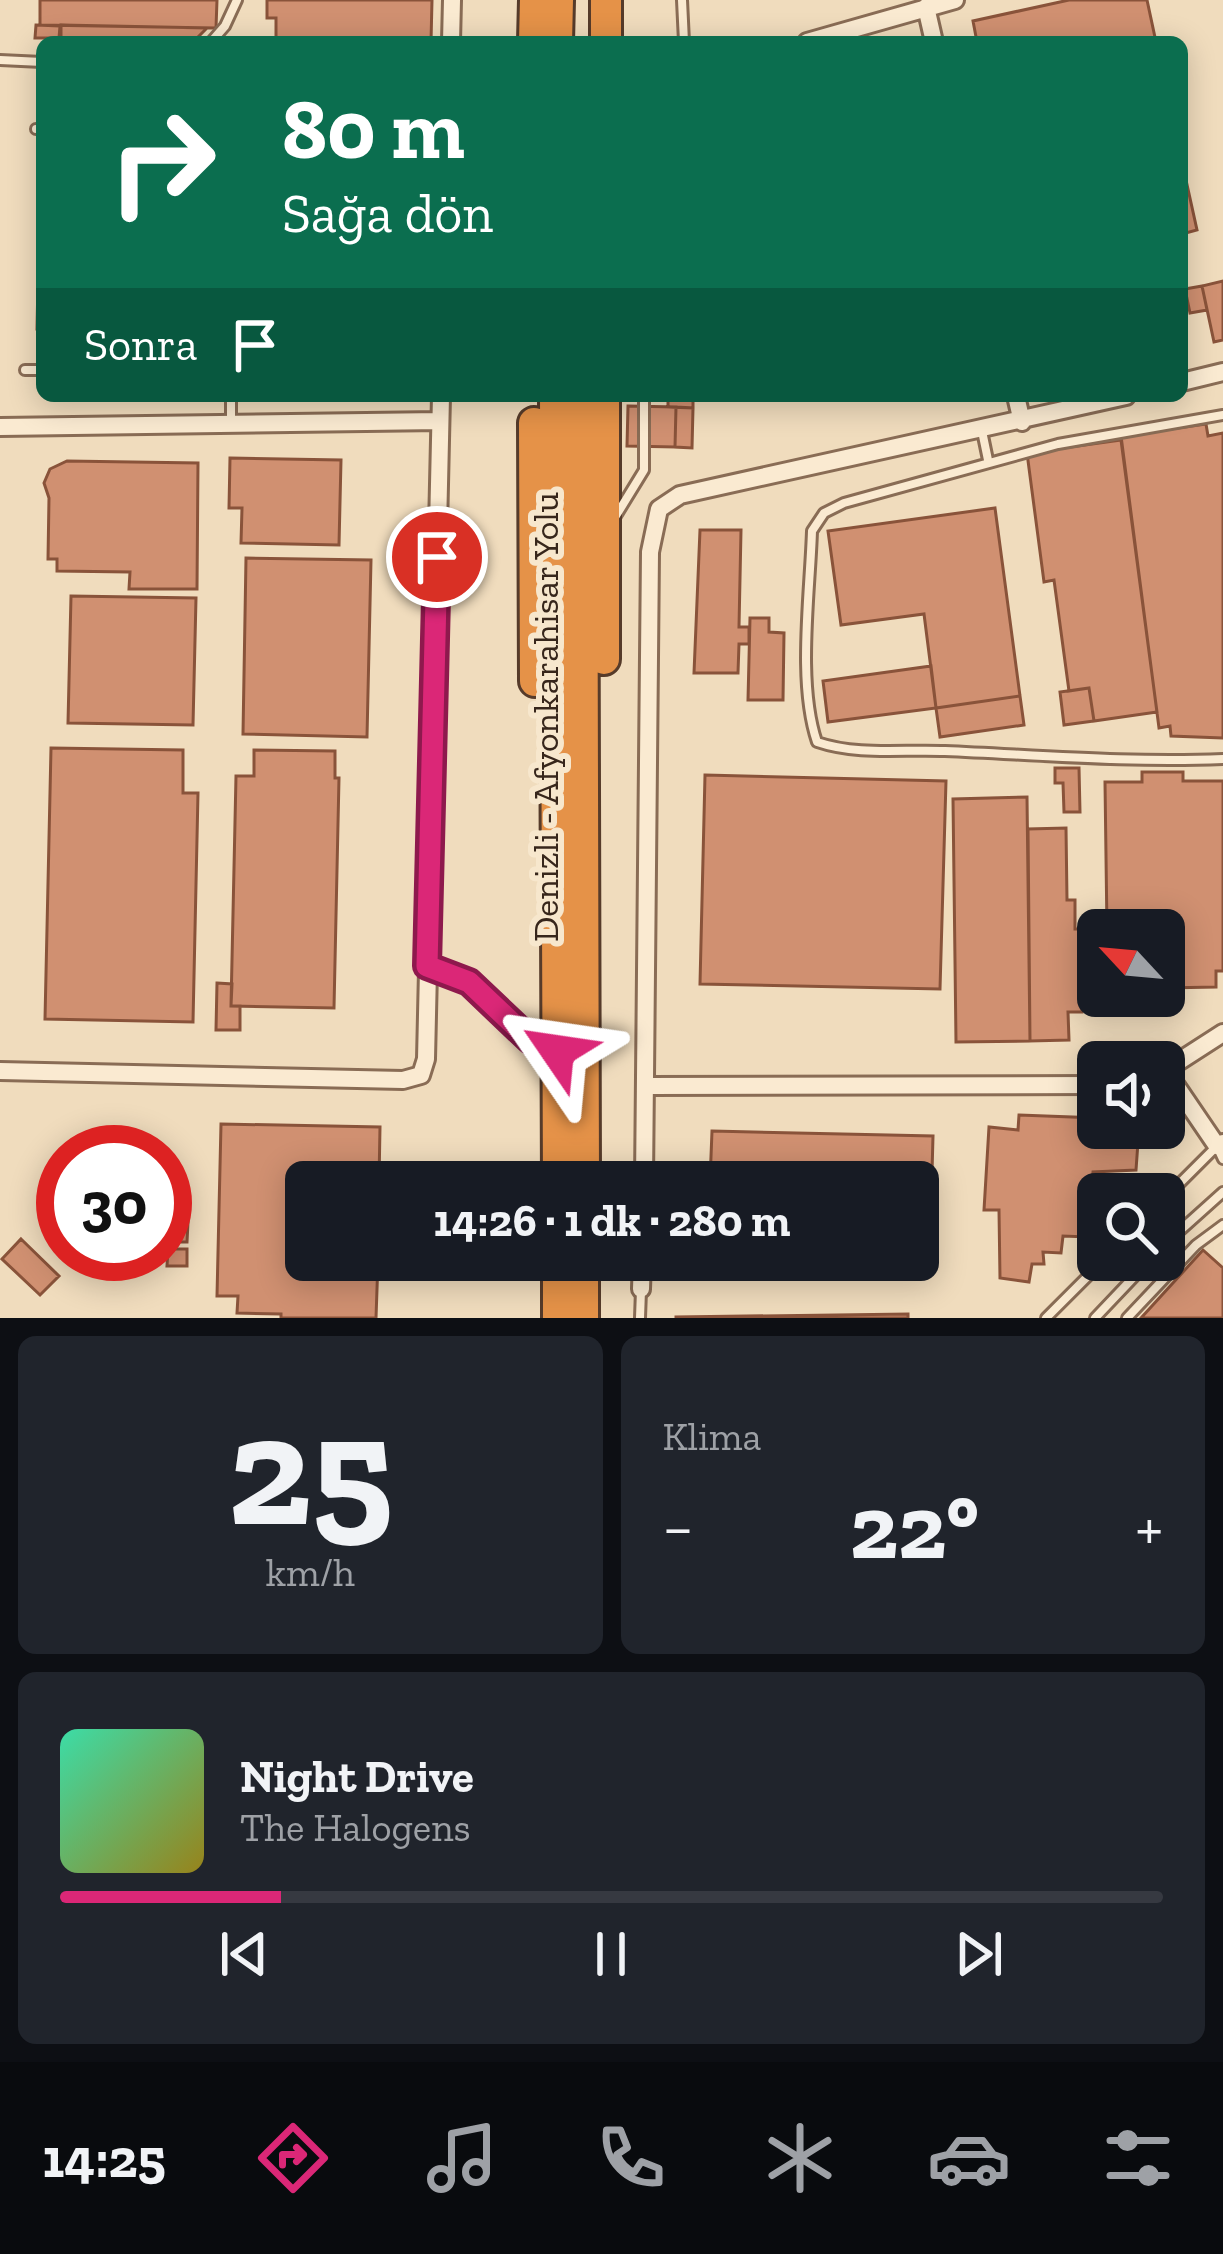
<!DOCTYPE html>
<html lang="tr">
<meta charset="utf-8">
<style>
body{margin:0;font-family:"Zilla Slab",serif;background:#20242c;color:#f1f3f6;height:100vh;display:flex;flex-direction:column;font-size:45px;white-space:nowrap}
*{box-sizing:border-box;margin:0}
p{font-size:39px;color:#9ea1a6}
.icon{flex:none;width:66px;height:66px;fill:none;stroke:currentColor;stroke-width:2;stroke-linecap:round;stroke-linejoin:round}
.map{position:relative;height:1318px;overflow:hidden}
.panel{display:flex;flex-direction:column;gap:18px;padding:18px;background:#0d0f14;flex:1}
.panel>*{flex:none}
.banner{position:absolute;left:36px;top:36px;width:1152px;height:366px;border-radius:18px;box-shadow:0 6px 30px #0003;background:#0b6e4f;color:#fff;overflow:hidden}
.needle{width:78px;rotate:296deg}
.controls{position:absolute;left:1077px;top:909px;display:grid;gap:24px}
.controls a{display:grid;place-items:center;width:108px;height:108px;border-radius:18px;background:#171b24;box-shadow:0 6px 30px #0003;font-size:60px}
.speed{position:absolute;left:36px;top:1125px;display:flex;gap:24px;font-size:60px;font-weight:700;text-align:center}
.speed>*{display:grid;place-content:center;width:156px;height:156px;border-radius:50%;background:#171b24;box-shadow:0 6px 30px #0003;line-height:1}
.speed .limit{border:18px solid #d22;background:#fff;color:#111}
.pin{position:absolute;display:grid;place-items:center;width:102px;height:102px;color:#fff;margin:-51px;border:6px solid #fff;border-radius:50%;box-shadow:0 3px 12px #0007}
.me{position:absolute;width:132px;margin:-66px;rotate:302deg;stroke-linejoin:round;filter:drop-shadow(0 0 9px #0008)}
.turn{display:flex;align-items:center;gap:42px;height:252px;padding:0 48px;font-size:54px}
.turn .icon{width:156px;height:156px;stroke-width:2.5}
.turn b{display:block;font-size:84px;line-height:102px}
.then{display:flex;align-items:center;height:114px;padding:0 48px;background:#0003;gap:24px;font-size:45px}
.big{font-size:90px;font-weight:700;line-height:1.1}
.panel .tile{flex:1;display:flex;flex-direction:column;justify-content:center;gap:18px;min-width:0;padding:0 42px;border-radius:18px;background:#20242c}
.panel .dial{align-items:center;gap:0}
.dial b{font-size:156px;line-height:1}
.song{display:flex;align-items:center;gap:36px}
.cover{width:144px;height:144px;border-radius:18px;background:linear-gradient(135deg,hsl(160 70% 55%),hsl(50 70% 35%))}
.played{height:12px;border-radius:6px;background:linear-gradient(90deg,#db2777 20%,#363941 20%)}
.keys{display:flex;justify-content:space-around;direction:ltr}
.heat{display:flex;justify-content:space-between;align-items:center;font-size:66px;direction:ltr}
.panel .tiles{flex:1;display:grid;gap:18px;grid-template-columns:1fr 1fr}
.tile:last-child{grid-column:span 2}
.trip{position:absolute;left:285px;top:1161px;width:654px;height:120px;border-radius:18px;background:#171b24;box-shadow:0 6px 30px #0003;font-weight:700;line-height:120px;text-align:center}
.tabs{display:flex;height:192px;justify-content:space-around;align-items:center;background:#090b0e;color:#9ea1a6}
.tabs .icon{width:84px;height:84px}
.tabs .selected{color:#db2777}
.tabs b{font-size:54px;color:#f1f3f6}
.map>svg:first-child{display:block}
</style>
<div class="map">
<svg width="1223" height="1318" viewBox="0 0 1223 1318">
<rect width="100%" height="100%" fill="#f0dcbd"/>
<!-- building -->
<path fill="#d09071" stroke="#89533a" stroke-width="3" d="M40,0H217L216,28L40,25Z
M267,0H432L431,42H276V18H267Z
M1069,0H1147L1156,42H977L973,21Z
M36,25L60,26L59,38H35Z
M61,25L207,28L194,41L61,38Z
M41,139H42V329H37Z
M1182,162L1197,230L1182,234Z
M1223,281V340L1214,342L1202,286Z
M1202,286L1207,310L1190,313L1185,289Z
M668,396H693V408L668,407Z
M628,406L676,407L675,447L627,446Z
M676,407L693,408L692,448L675,447Z
M1206,424L1208,436L1223,433V738L1171,736L1170,726L1159,728L1121,436Z
M1121,440L1157,712L1094,721L1089,688L1069,691L1054,580L1044,582L1027,453Z
M230,458L341,460L339,545L241,543L242,508H229Z
M67,461L198,463L197,589H129L130,572L57,571V559H48L49,498L44,483L50,469Z
M995,508L1020,696L936,708L924,614L841,625L828,531Z
M700,530H741L739,627H749V644H739L738,673H694Z
M246,558L371,560L367,737L243,734Z
M71,596L196,598L193,725L68,723Z
M750,618H769V632L784,633L783,700H748Z
M931,666L936,708L828,722L823,681Z
M1089,688L1094,721L1064,725L1060,692Z
M1020,696L1024,725L940,737L936,708Z
M51,748L183,750V793H198L193,1022L45,1019Z
M254,750L335,751V778H339L334,1008L231,1006L236,776H254Z
M1055,768H1079L1080,812H1064L1063,783H1055Z
M1142,772H1183V781H1223V971H1216V987L1164,988V930H1107L1105,782H1142Z
M705,775L946,781L940,989L700,984Z
M1027,797L1030,1041L956,1042L953,799Z
M1066,828L1067,900H1075V929H1081L1082,1012H1068L1069,1040L1030,1041L1028,829Z
M217,983L232,984L231,1006H240V1030H216Z
M1019,1115L1098,1118V1128H1139L1136,1170L1093,1172L1088,1237L1063,1236L1061,1253L1043,1252L1044,1264H1032L1029,1282L1000,1278L999,1210H984L989,1127L1018,1130Z
M221,1124L380,1127L379,1182H306V1260H378L376,1318H281V1314L237,1313L238,1296H217Z
M712,1131L933,1136L930,1246L918,1245V1182H710Z
M165,1222H188L187,1242H165Z
M21,1239L59,1276L40,1295L2,1259Z
M168,1249H187V1266H167Z
M1203,1250L1223,1268V1318H1141Z
M908,1314V1318H676V1317Z"/>
<g fill="none" stroke-linecap="round" stroke-linejoin="round">
<!-- lane casing -->
<g stroke="#896c55" stroke-width="14">
<path id="lane" d="M682,0L684,42
M211,42L225,26L237,0
M0,60L42,62
M36,129H42
M25,370H42
M231,396V422
M1223,415L1058,444L844,503L824,513L812,531C810,594 797,683 817,742C858,756 903,749 945,751C1038,755 1130,763 1223,759
M982,431L988,460
M614,519L644,470V396
M1164,1199L1217,1146L1223,1159
M1164,1245L1223,1192
M640,1318L641,1290
M1046,1318L1104,1260
M1095,1318L1150,1260
M1127,1318L1196,1245L1223,1225"/>
</g>
<!-- street casing -->
<g stroke="#896c55" stroke-width="22">
<path id="street" d="M926,7L934,42
M451,42L452,0
M807,42L955,0
M1182,382L1223,372
M1016,396L1022,422
M0,427L440,421
M427,966L469,982L530,1041L557,1051
M0,1071L403,1080L421,1075L426,1059L441,396
M1164,1071L1223,1033
M1166,1071L1217,1146L1223,1143
M648,1086L1098,1085
M644,1182L650,552L659,509L680,495L1126,396
M641,1289L642,1260"/>
</g>
<!-- highway casing -->
<g stroke="#563b2a" stroke-width="36">
<path id="highway" d="M534,42L535,0
M557,42L558,0
M606,42V0
M555,396L558,1182
M582,396L584,1182
M604,396V659
M534,423L535,681
M558,1260V1318
M583,1318V1260"/>
</g>
<!-- lane -->
<use href="#lane" stroke="#faead1" stroke-width="8"/>
<!-- street -->
<use href="#street" stroke="#faead1" stroke-width="16"/>
<!-- highway -->
<use href="#highway" stroke="#e59248" stroke-width="30"/>
</g>
<g fill="none" stroke-linecap="round" stroke-linejoin="round">
<!-- route casing -->
<g stroke="#8e194d" stroke-width="30">
<path id="route" d="M437,557L427,966L469,982L530,1040L557,1051"/>
</g>
<!-- route -->
<use href="#route" stroke="#db2777" stroke-width="21"/>
</g>
<g text-anchor="middle" stroke-width="12" stroke-linejoin="round" paint-order="stroke">
<!-- street labels -->
<g font-size="36" fill="#37261b" stroke="#f7e7cd">
<text transform="translate(545 717) rotate(-90)" y="13">Denizli - Afyonkarahisar Yolu</text>
</g>
</g>
</svg>
<div class="controls">
<a><svg class="needle" viewBox="-14 -14 28 28"><path d="M0-13l5 13h-10z" fill="#e53935"/><path d="M0 13l5-13h-10z" fill="#9ea1a6"/></svg></a>
<a><svg class="icon" aria-label="sound" viewBox="0 0 24 24"><path d="M4 9h4l5-4v14l-5-4H4zM17 9q2 3 0 6"/></svg></a>
<a><svg class="icon" aria-label="search" viewBox="0 0 24 24"><circle cx="10" cy="10" r="6"/><path d="M15 15l6 6"/></svg></a>
</div>
<div class="speed"><div class="limit">30</div></div>
<div class="pin" style="left:437px;top:557px;background:#d93025"><svg class="icon" aria-label="arrive" viewBox="0 0 24 24"><path d="M6 21V4h12l-3 4 3 4H6"/></svg></div>
<svg class="me" style="left:557px;top:1051px" viewBox="-20 -20 40 40"><path d="M0-17L14 15 0 8-14 15z" fill="#db2777" stroke="#fff" stroke-width="4"/></svg>
<div class="trip">14:26 · 1 dk · 280 m</div>
<div class="banner">
<div class="turn"><svg class="icon" aria-label="right" viewBox="0 0 24 24"><path d="M7 20v-9h11M14 6l5 5-5 5"/></svg><div><b>80 m</b>Sağa dön</div></div>
<div class="then">Sonra<svg class="icon" aria-label="arrive" viewBox="0 0 24 24"><path d="M6 21V4h12l-3 4 3 4H6"/></svg></div>
</div>
</div>
<section class="panel">
<div class="tiles">
<div class="tile dial"><b>25</b><p>km/h</p></div>
<div class="tile"><p>Klima</p>
<div class="heat"><a>−</a><b class="big">22°</b><a>+</a></div>
</div>
<div class="tile">
<div class="song"><i class="cover"></i><div><b>Night Drive</b><p>The Halogens</p></div></div>
<div class="played"></div>
<div class="keys"><svg class="icon" aria-label="previous" viewBox="0 0 24 24"><path d="M18 5L8 12l10 7zM5 5v14"/></svg><svg class="icon" aria-label="pause" viewBox="0 0 24 24"><path d="M8 5v14M16 5v14"/></svg><svg class="icon" aria-label="next" viewBox="0 0 24 24"><path d="M6 5l10 7-10 7zM19 5v14"/></svg></div>
</div>
</div>
</section>
<nav class="tabs">
<b>14:25</b>
<svg class="icon selected" aria-label="directions" viewBox="0 0 24 24"><path d="M12 3l9 9-9 9-9-9zM9 14v-3h6M13 9l2 2-2 2"/></svg>
<svg class="icon" aria-label="music" viewBox="0 0 24 24"><path d="M9 18V5l10-2v13"/><circle cx="6" cy="18" r="3"/><circle cx="16" cy="16" r="3"/></svg>
<svg class="icon" aria-label="phone" viewBox="0 0 24 24"><path d="M5 4h4l2 5-3 2q2 4 5 5l2-3 5 2v4C11 20 4 13 5 4z"/></svg>
<svg class="icon" aria-label="climate" viewBox="0 0 24 24"><path d="M12 3v18M4 7l16 10M4 17L20 7"/></svg>
<svg class="icon" aria-label="car" viewBox="0 0 24 24"><path d="M5 17H2v-5l4-1 3-4h7l3 4 3 1v5h-3M9 17h6M6 11h13"/><circle cx="7" cy="17" r="2"/><circle cx="17" cy="17" r="2"/></svg>
<svg class="icon" aria-label="filters" viewBox="0 0 24 24"><path d="M4 7h16M4 17h16"/><circle cx="9" cy="7" r="2"/><circle cx="15" cy="17" r="2"/></svg>
</nav>
